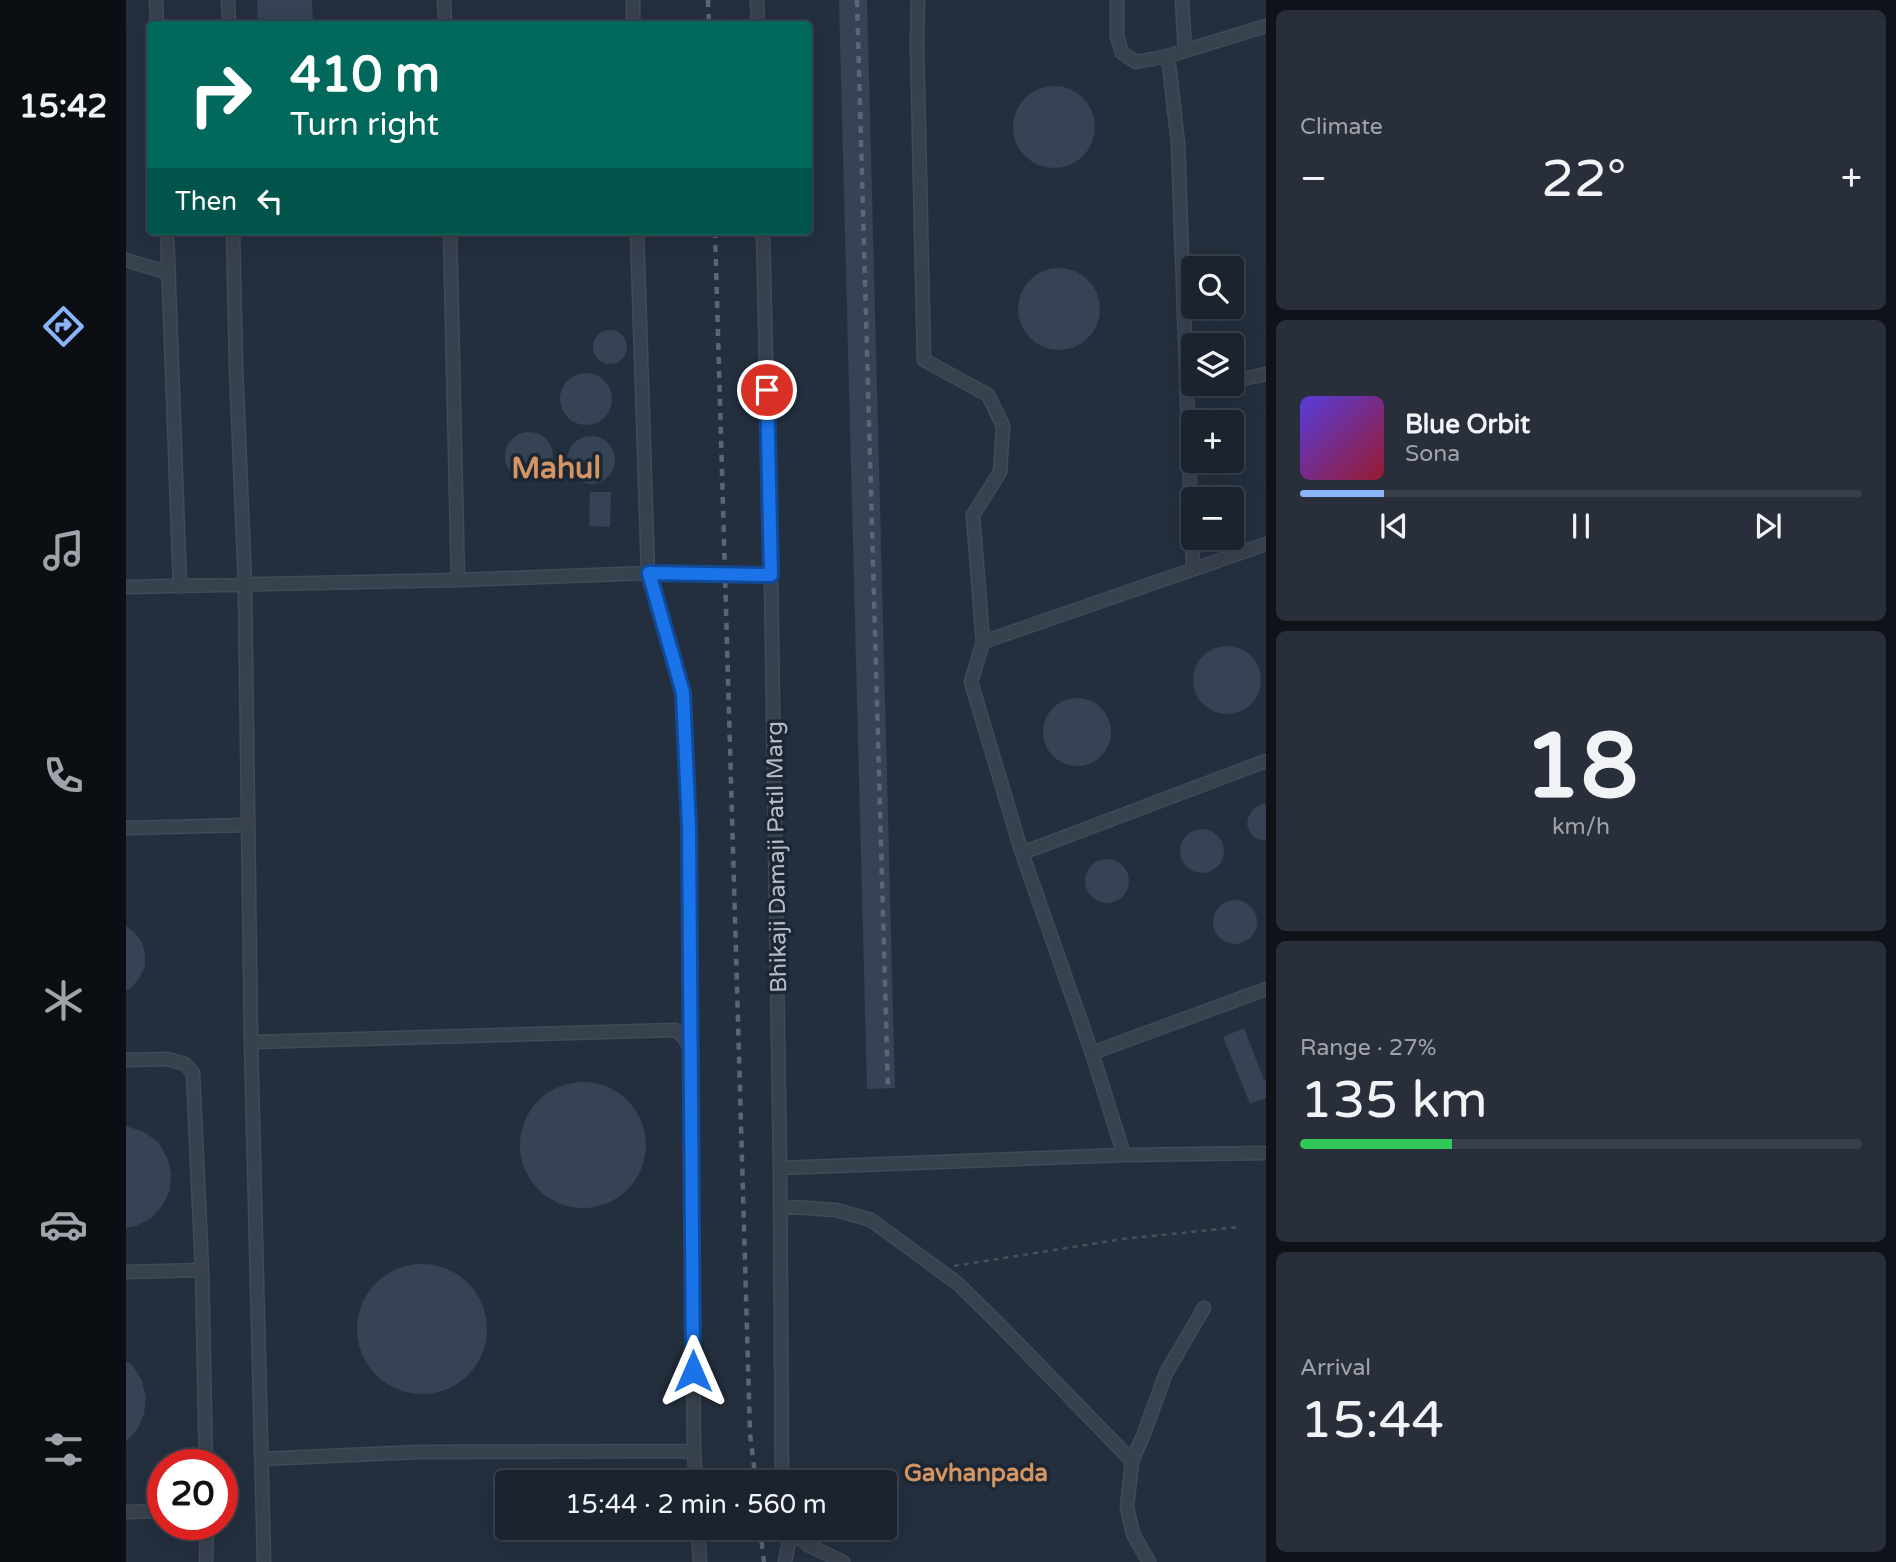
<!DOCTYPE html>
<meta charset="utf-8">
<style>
body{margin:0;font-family:"Varela Round",sans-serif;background:#282f3a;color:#f1f3f6;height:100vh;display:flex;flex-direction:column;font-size:26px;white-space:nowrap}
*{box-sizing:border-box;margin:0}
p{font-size:23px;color:#a0a4aa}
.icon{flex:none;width:38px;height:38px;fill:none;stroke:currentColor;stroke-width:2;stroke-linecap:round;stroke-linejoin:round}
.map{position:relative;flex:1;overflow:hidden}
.sheet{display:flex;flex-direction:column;gap:10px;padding:10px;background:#0f1319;width:630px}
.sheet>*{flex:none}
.top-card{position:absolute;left:21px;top:21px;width:665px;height:214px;border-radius:7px;box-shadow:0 7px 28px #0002,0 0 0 2px #39404a;background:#00695c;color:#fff;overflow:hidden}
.buttons{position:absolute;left:1055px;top:256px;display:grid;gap:14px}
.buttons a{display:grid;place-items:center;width:63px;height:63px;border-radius:7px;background:#1b232e;box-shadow:0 7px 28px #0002,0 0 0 2px #39404a;font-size:35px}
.speed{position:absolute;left:21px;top:1449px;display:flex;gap:14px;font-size:35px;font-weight:700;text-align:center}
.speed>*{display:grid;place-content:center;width:91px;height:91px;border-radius:50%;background:#1b232e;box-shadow:0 7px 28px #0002,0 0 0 2px #39404a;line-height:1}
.speed .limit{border:10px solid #d22;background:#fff;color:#111}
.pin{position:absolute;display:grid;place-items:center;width:60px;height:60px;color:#fff;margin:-30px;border:4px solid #fff;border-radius:50%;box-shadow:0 2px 7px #0007}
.me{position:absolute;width:77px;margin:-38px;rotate:0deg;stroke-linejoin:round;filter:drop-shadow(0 0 5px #0008)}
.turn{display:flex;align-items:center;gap:24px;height:147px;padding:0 28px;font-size:32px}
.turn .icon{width:91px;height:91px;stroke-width:2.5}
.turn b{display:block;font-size:49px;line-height:60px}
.then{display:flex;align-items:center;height:66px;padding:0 28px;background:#0003;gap:14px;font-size:26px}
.big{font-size:52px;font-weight:600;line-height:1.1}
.sheet .widget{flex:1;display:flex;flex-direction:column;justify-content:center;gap:10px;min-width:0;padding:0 24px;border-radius:10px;background:#282f3a}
.sheet .dial{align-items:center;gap:0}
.dial b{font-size:91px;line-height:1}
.song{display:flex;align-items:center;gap:21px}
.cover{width:84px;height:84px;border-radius:10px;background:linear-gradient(135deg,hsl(250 70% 55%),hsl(350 70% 35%))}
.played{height:7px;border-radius:4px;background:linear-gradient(90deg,#8ab4f8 15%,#39404a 15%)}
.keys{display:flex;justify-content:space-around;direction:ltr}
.heat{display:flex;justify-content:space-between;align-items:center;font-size:38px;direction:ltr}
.charge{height:10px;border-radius:5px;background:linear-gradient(90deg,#34c759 27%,#39404a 0)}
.trip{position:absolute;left:369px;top:1470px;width:402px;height:70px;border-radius:7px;background:#1b232e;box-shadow:0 7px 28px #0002,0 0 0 2px #39404a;font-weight:600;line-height:70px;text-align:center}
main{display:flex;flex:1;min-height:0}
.menu{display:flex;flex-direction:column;width:126px;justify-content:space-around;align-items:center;background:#0b0e12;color:#a0a4aa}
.menu .icon{width:49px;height:49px}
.menu .active{color:#8ab4f8}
.menu b{font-size:32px;color:#f1f3f6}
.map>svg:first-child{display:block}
</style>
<main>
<nav class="menu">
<b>15:42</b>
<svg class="icon active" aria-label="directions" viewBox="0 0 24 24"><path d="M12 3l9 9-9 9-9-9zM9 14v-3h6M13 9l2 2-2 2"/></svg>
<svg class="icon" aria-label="music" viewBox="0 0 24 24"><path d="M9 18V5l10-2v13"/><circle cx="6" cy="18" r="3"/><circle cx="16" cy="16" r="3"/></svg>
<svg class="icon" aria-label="phone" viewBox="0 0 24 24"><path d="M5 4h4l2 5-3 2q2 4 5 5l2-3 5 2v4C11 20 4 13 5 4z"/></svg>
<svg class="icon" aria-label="climate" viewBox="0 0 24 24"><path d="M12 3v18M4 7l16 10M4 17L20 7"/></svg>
<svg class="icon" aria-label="car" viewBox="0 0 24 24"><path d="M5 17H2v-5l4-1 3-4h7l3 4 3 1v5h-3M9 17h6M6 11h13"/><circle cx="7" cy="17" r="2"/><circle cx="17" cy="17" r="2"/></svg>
<svg class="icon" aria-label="filters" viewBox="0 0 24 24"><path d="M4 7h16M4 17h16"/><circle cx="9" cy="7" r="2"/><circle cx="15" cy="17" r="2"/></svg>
</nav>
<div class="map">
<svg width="1140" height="1562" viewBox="0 0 1140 1562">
<rect width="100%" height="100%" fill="#242f3e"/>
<!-- building -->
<path fill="#364354" d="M131,0H186L187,24H132Z
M713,0H741L769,1088L741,1089Z
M887 127a41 41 0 1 1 82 0a41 41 0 1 1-82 0Z
M892 309a41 41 0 1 1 82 0a41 41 0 1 1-82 0Z
M467 347a17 17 0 1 1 34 0a17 17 0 1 1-34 0Z
M434 399a26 26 0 1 1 52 0a26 26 0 1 1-52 0Z
M379 456a24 24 0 1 1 48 0a24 24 0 1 1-48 0Z
M441 460a24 24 0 1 1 48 0a24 24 0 1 1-48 0Z
M464,492H485L484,527L463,526Z
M1067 680a34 34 0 1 1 68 0a34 34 0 1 1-68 0Z
M917 732a34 34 0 1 1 68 0a34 34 0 1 1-68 0Z
M1137,804H1140V841L1129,838L1124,832L1121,825L1122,818L1125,812L1130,807Z
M1054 851a22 22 0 1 1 44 0a22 22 0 1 1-44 0Z
M959 881a22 22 0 1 1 44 0a22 22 0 1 1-44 0Z
M1087 922a22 22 0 1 1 44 0a22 22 0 1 1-44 0Z
M0,926L8,932L16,942L19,954V966L14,977L6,987L0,991Z
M1118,1028L1138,1080L1140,1079V1098L1124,1104L1097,1037Z
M394 1145a63 63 0 1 1 126 0a63 63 0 1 1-126 0Z
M0,1126L18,1132L32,1142L41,1157L45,1173L44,1190L36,1206L25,1218L10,1226L0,1228Z
M231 1329a65 65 0 1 1 130 0a65 65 0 1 1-130 0Z
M0,1361L7,1366L16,1381L20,1397L18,1414L11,1430L0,1442Z"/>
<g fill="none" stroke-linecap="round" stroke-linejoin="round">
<!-- minor casing -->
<g stroke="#414a57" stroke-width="15">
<path id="minor" d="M30,0L31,24
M102,0L103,24
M318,0L319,24
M631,0L632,24
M792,0L791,43L798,360L862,395L877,426L874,472L847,515L857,642L845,682L896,853L966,1053L998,1155
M991,0V36L996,53L1010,62L1042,56L1140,26
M1056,0L1059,51
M507,24V0
M1042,56L1052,143L1067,569
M41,231L54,587
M107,231L110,366L119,585L125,1042L138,1562
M511,231L522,573L557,693L563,827L565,1048
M637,231L645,575L654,1168L656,1482
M0,260L43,273
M1106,381L1140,374
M1060,391L1096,383
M332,580L522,573L645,575
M0,587L332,580L324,231
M857,642L1140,544
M0,828L122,825
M896,853L1140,761
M125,1042L549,1030L558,1037L565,1051L568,1451L570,1482
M966,1053L1140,989
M0,1060L41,1059L59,1064L67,1073L76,1270L80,1465
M654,1168L998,1155L1140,1153
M654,1206L710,1210L745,1220L831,1283L870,1321L1006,1461L1001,1507L1007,1534L1023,1562
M0,1272L76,1270
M135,1459L292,1452L568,1451
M1006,1461L1017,1436L1040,1373L1078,1308
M0,1512L37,1511
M572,1528L574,1562
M664,1528L665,1531L682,1545L717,1562
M80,1562L81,1524
M659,1562L665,1531"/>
</g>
<!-- path -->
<path stroke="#3f5557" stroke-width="2.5" stroke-dasharray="5 5" stroke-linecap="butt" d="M828,1266L997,1239L1113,1227"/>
<!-- minor -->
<use href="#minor" stroke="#38414e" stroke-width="12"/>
<!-- rail -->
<path stroke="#5a6575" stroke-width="4.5" stroke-dasharray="7 7" stroke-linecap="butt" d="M582,0L583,24
M731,0L762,1089
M589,231L624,1434L630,1482
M634,1528L638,1562"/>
</g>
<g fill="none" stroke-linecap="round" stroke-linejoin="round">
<!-- route casing -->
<g stroke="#114b97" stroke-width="18">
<path id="route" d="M567,1371L563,827L557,693L523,573L645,575L641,390"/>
</g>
<!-- route -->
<use href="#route" stroke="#1a73e8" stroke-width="12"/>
</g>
<g text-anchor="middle" stroke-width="7" stroke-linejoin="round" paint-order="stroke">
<!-- street labels -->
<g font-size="23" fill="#b4bcc9" stroke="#1d2633">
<text transform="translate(650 857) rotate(-91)" y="8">Bhikaji Damaji Patil Marg</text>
</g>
<!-- neighbourhood labels -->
<g font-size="24" font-weight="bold" fill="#d59563" stroke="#1d2633">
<text x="850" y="1481">Gavhanpada</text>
</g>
<!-- district labels -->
<g font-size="30" font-weight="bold" fill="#d59563" stroke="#1d2633">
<text x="430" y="478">Mahul</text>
</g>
</g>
</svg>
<div class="buttons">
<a><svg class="icon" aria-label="search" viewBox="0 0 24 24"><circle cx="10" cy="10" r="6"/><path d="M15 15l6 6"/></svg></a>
<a><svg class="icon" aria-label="layers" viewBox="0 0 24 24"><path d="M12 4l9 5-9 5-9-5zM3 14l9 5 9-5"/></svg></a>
<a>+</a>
<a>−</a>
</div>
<div class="speed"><div class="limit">20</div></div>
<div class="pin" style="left:641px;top:390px;background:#d93025"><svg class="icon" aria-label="arrive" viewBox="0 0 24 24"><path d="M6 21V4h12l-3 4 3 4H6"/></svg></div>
<svg class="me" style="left:567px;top:1371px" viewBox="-20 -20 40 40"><path d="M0-17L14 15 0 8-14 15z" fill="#1a73e8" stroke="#fff" stroke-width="4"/></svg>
<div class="trip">15:44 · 2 min · 560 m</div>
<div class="top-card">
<div class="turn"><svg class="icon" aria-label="right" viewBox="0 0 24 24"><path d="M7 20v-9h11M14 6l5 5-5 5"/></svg><div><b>410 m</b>Turn right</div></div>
<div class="then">Then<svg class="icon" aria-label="left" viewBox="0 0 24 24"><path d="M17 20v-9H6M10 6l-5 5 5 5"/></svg></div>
</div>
</div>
<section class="sheet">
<div class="widget"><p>Climate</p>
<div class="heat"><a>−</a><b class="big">22°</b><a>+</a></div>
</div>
<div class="widget">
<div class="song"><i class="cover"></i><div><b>Blue Orbit</b><p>Sona</p></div></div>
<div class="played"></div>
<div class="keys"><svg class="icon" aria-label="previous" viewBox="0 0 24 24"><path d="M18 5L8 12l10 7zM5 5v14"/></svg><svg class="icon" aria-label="pause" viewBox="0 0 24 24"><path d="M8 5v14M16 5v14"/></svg><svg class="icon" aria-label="next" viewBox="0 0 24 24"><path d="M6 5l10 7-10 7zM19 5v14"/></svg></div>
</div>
<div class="widget dial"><b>18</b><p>km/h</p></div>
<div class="widget"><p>Range · 27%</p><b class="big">135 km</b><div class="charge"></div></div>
<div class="widget"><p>Arrival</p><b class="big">15:44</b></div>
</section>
</main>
